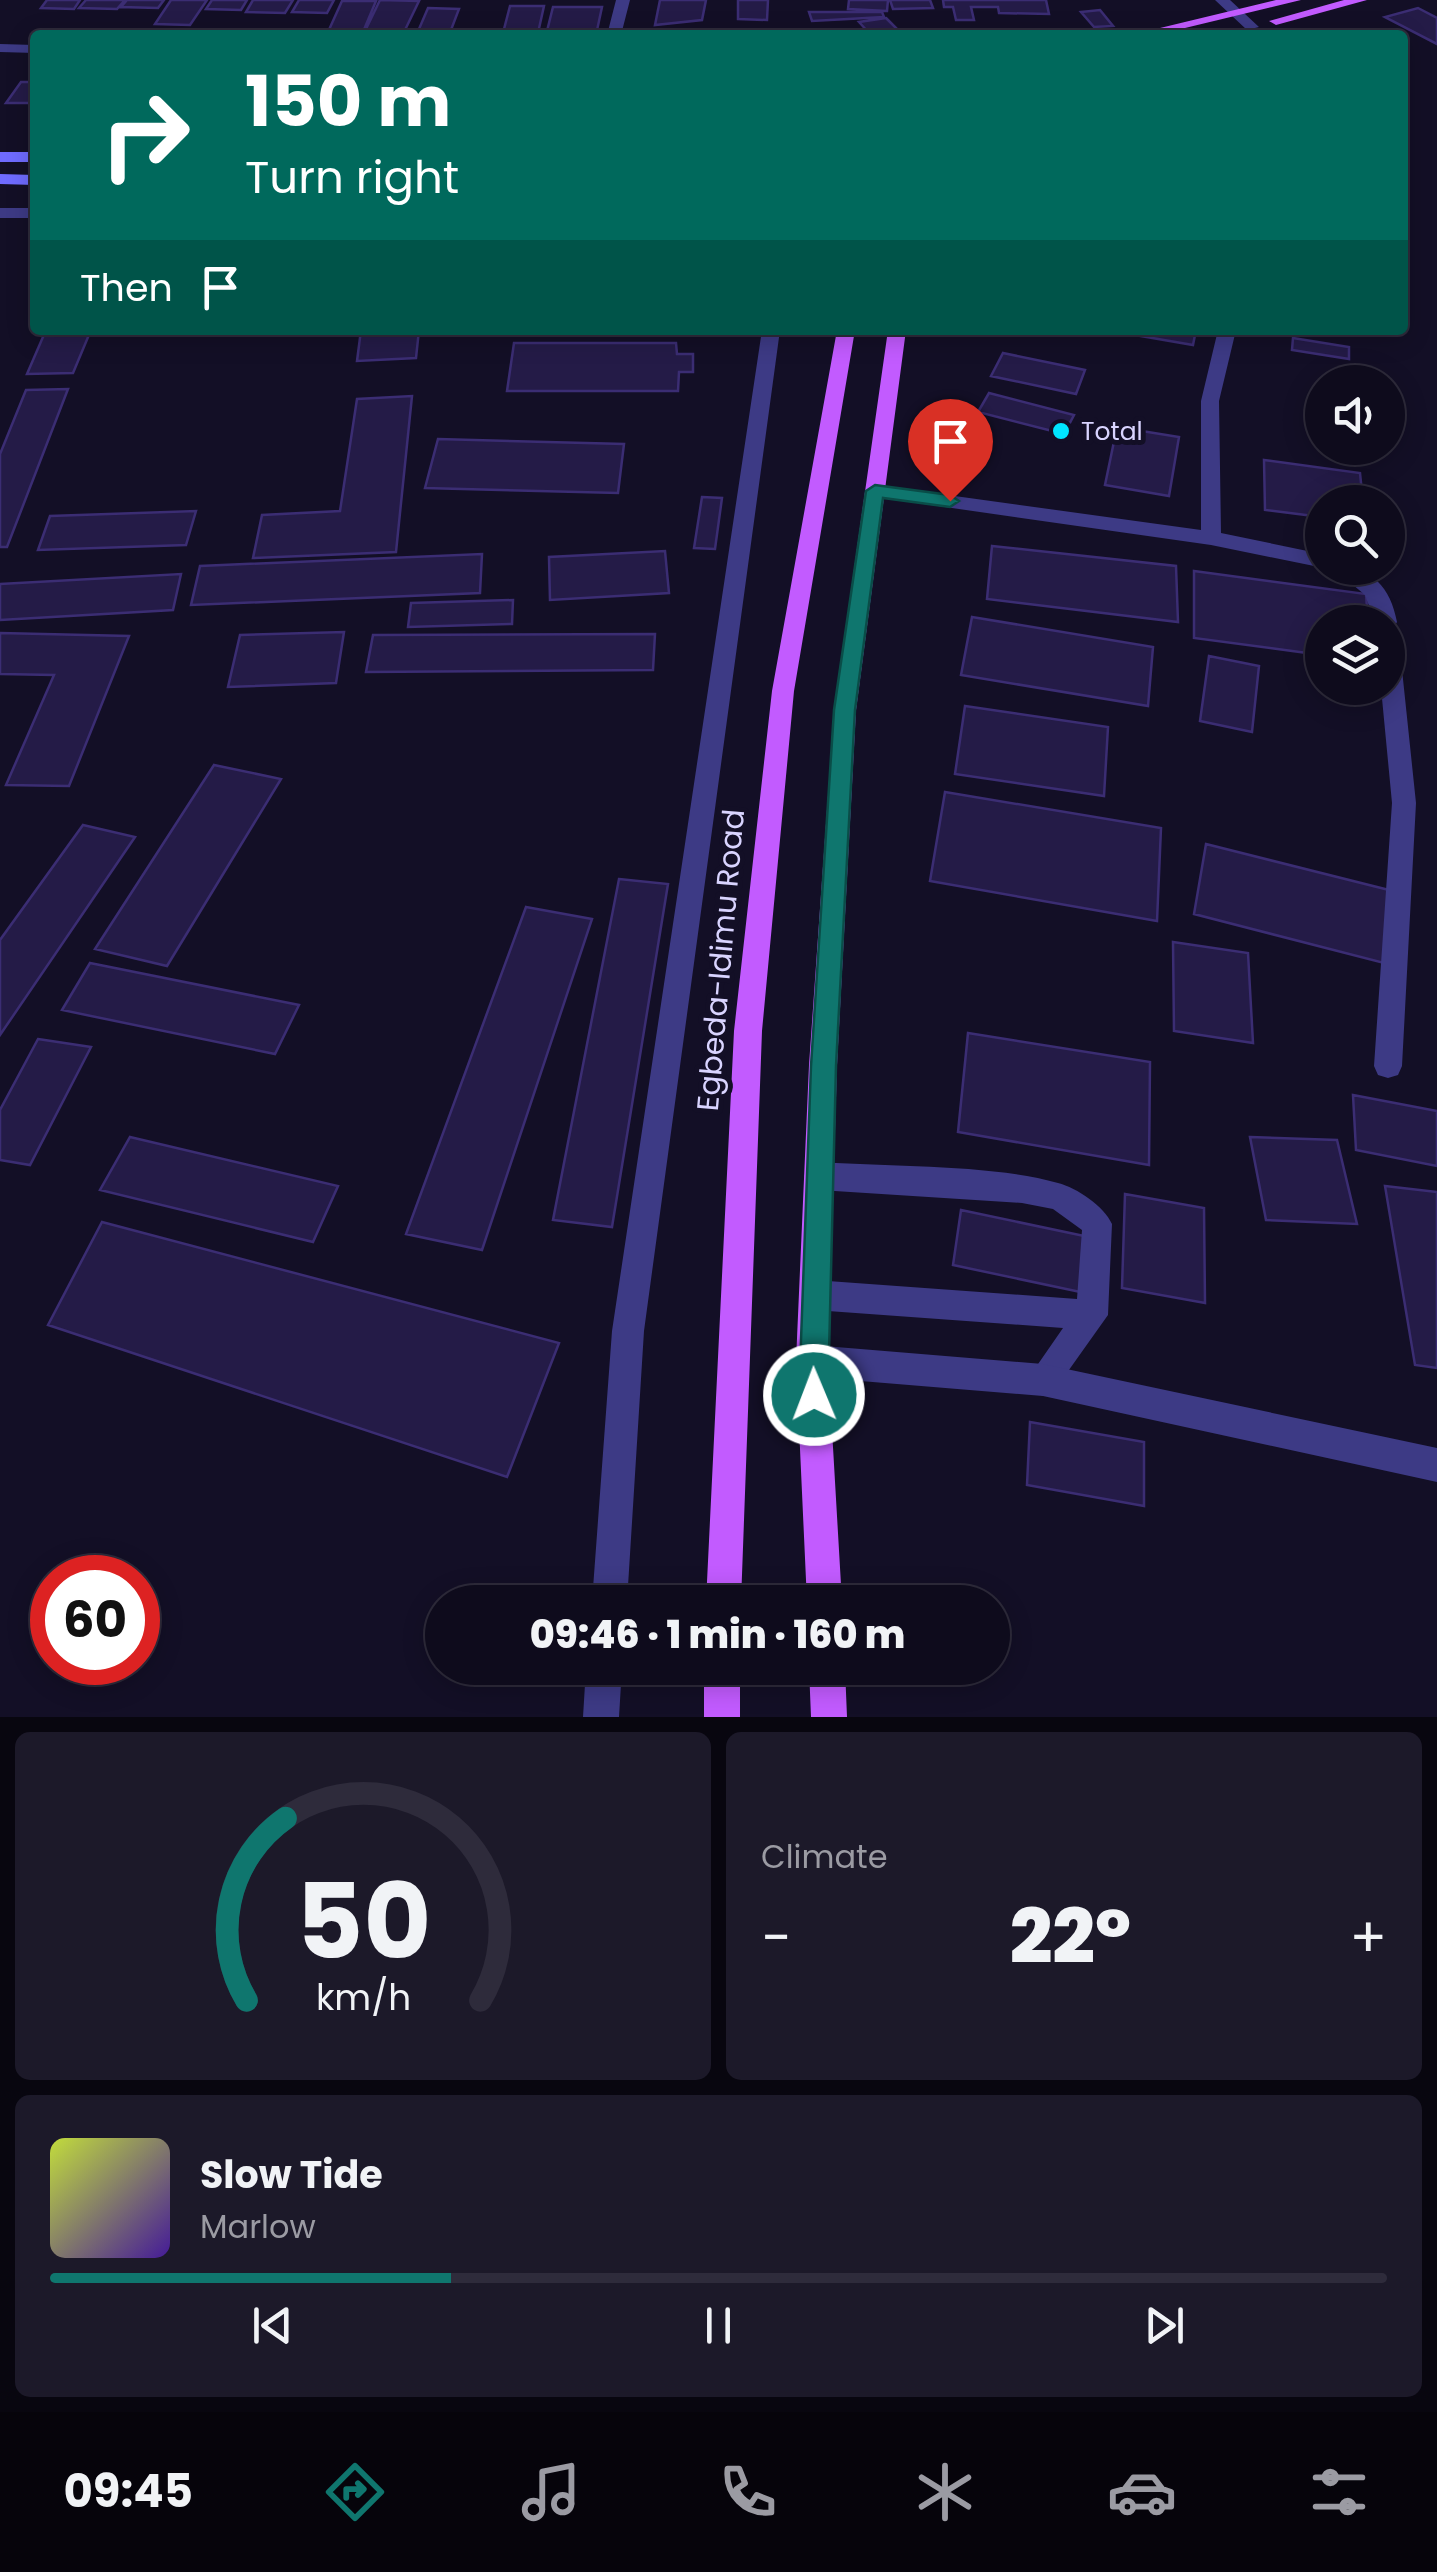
<!DOCTYPE html>
<meta charset="utf-8">
<style>
body{margin:0;font-family:Poppins,sans-serif;background:#1c1929;color:#f1f3f6;height:100vh;display:flex;flex-direction:column;font-size:38px;white-space:nowrap}
*{box-sizing:border-box;margin:0}
p{font-size:32px;color:#9b9ba3}
.icon{flex:none;width:55px;height:55px;fill:none;stroke:currentColor;stroke-width:2;stroke-linecap:round;stroke-linejoin:round}
.map{position:relative;height:1717px;overflow:hidden}
.drawer{display:flex;flex-direction:column;gap:15px;padding:15px;background:#08060f;flex:1}
.drawer>*{flex:none}
.top-card{position:absolute;left:30px;top:30px;width:1378px;height:305px;border-radius:10px;box-shadow:0 5px 25px #0003,0 0 0 2px #2e2b3b;background:#00695c;color:#fff;overflow:hidden}
.fabs{position:absolute;left:1305px;top:365px;display:grid;gap:20px}
.fabs a{display:grid;place-items:center;width:100px;height:100px;border-radius:50%;background:#0e0b1c;box-shadow:0 5px 25px #0003,0 0 0 2px #2e2b3b;font-size:50px}
.speed{position:absolute;left:30px;top:1555px;display:flex;gap:20px;font-size:50px;font-weight:700;text-align:center}
.speed>*{display:grid;place-content:center;width:130px;height:130px;border-radius:50%;background:#0e0b1c;box-shadow:0 5px 25px #0003,0 0 0 2px #2e2b3b;line-height:1}
.speed .limit{border:15px solid #d22;background:#fff;color:#111}
.pin{position:absolute;display:grid;place-items:center;width:85px;height:85px;color:#fff;margin:-102px -42px;border-radius:50% 50% 50% 0;rotate:-45deg;box-shadow:0 0 10px #0007}
.pin .icon{rotate:45deg}
.me{position:absolute;width:110px;margin:-55px;rotate:359deg;stroke-linejoin:round;filter:drop-shadow(0 0 8px #0008)}
.turn{display:flex;align-items:center;gap:35px;height:210px;padding:0 50px;font-size:45px}
.turn .icon{width:130px;height:130px;stroke-width:2.5}
.turn b{display:block;font-size:70px;line-height:85px}
.then{display:flex;align-items:center;height:95px;padding:0 50px;background:#0003;gap:20px;font-size:38px}
.big{font-size:75px;font-weight:800;line-height:1.1}
.drawer .widget{flex:1;display:flex;flex-direction:column;justify-content:center;gap:15px;min-width:0;padding:0 35px;border-radius:15px;background:#1c1929}
.drawer .dial{align-items:center;gap:0}
.dial svg{height:260px;overflow:visible;fill:none;stroke:#2e2b3b;stroke-width:7;stroke-linecap:round;text-anchor:middle}
.dial text{fill:#f1f3f6;stroke:none}
.song{display:flex;align-items:center;gap:30px}
.cover{width:120px;height:120px;border-radius:15px;background:linear-gradient(135deg,hsl(70 70% 55%),hsl(260 70% 35%))}
.played{height:10px;border-radius:5px;background:linear-gradient(90deg,#0f766e 30%,#2e2b3b 30%)}
.keys{display:flex;justify-content:space-around;direction:ltr}
.heat{display:flex;justify-content:space-between;align-items:center;font-size:55px;direction:ltr}
.drawer .tiles{flex:1;display:grid;gap:15px;grid-template-columns:1fr 1fr}
.widget:last-child{grid-column:span 2}
.trip{position:absolute;left:425px;top:1585px;width:585px;height:100px;border-radius:50px;background:#0e0b1c;box-shadow:0 5px 25px #0003,0 0 0 2px #2e2b3b;font-weight:800;line-height:100px;text-align:center}
.menu{display:flex;height:160px;justify-content:space-around;align-items:center;background:#06040b;color:#9b9ba3}
.menu .icon{width:70px;height:70px}
.menu .active{color:#0f766e}
.menu b{font-size:45px;color:#f1f3f6}
.map>svg:first-child{display:block}
</style>
<div class="map">
<svg width="1437" height="1717" viewBox="0 0 1437 1717">
<rect width="100%" height="100%" fill="#130f26"/>
<!-- building -->
<path fill="#241b47" stroke="#3b2d73" stroke-width="2.5" d="M47,0H80L74,9L41,8Z
M86,0H125L117,9L79,8Z
M127,0H164L158,8L121,7Z
M171,0H207L190,25L155,24Z
M212,0H247L241,10L206,9Z
M253,0H293L285,13L246,12Z
M299,0H334L327,13L292,12Z
M380,0L419,1L405,30L366,29Z
M660,0H706L702,20L655,25Z
M738,0H768L767,20L738,19Z
M849,0H888L887,11L848,9Z
M890,0H930L933,8L893,9Z
M943,0H1046L1049,14L999,13L998,7H971L974,20H956L953,7H944Z
M342,1H376L363,32H328Z
M510,6H544L538,33H503Z
M553,7H602L596,35H546Z
M428,8L459,9L451,30L419,29Z
M1418,8L1437,18V44L1385,17Z
M1100,10L1113,26L1094,27L1081,12Z
M809,12H882L884,17L812,21Z
M886,18L896,28L869,33L859,22Z
M21,82H35V103H6Z
M46,330H91L73,373L27,374Z
M361,330H419L416,358L357,361Z
M1106,330H1196L1193,345Z
M1293,338L1349,347V359L1292,350Z
M514,343H676L677,354H693V372H679L678,391H507Z
M1003,353L1085,370L1076,394L991,376Z
M68,389L7,547H0V454L26,390Z
M989,393L1074,415L1064,434L978,412Z
M412,396L396,552L253,558L262,515L340,511L357,399Z
M1117,427L1179,437L1169,496L1105,485Z
M438,439L624,444L618,493L425,488Z
M1264,460L1360,473L1363,502H1322V517L1265,510Z
M702,497L722,498L715,549L694,548Z
M196,511L186,545L38,550L50,516Z
M992,546L1176,566L1178,622L987,599Z
M665,551L669,593L550,600L549,557Z
M482,554L480,593L191,605L200,566Z
M1194,571L1366,594L1368,622H1322V655L1194,638Z
M181,574L173,610L0,620V584Z
M513,600L512,624L408,627L411,603Z
M972,617L1153,647L1148,706L961,675Z
M344,632L336,683L228,687L240,635Z
M0,633L129,636L69,786L6,785L54,675L0,674Z
M655,634L653,670L366,672L373,635Z
M1209,656L1259,666L1252,732L1200,721Z
M965,706L1108,727L1104,796L955,774Z
M214,765L281,779L167,966L95,949Z
M945,792L1161,828L1157,921L930,881Z
M83,825L135,837L0,1035V940Z
M1206,844L1389,890L1384,963L1194,914Z
M619,879L668,884L612,1227L553,1220Z
M526,907L592,919L482,1250L406,1234Z
M1173,942L1248,953L1253,1043L1174,1031Z
M90,963L299,1005L275,1054L62,1010Z
M968,1033L1150,1062L1149,1165L958,1132Z
M38,1039L91,1047L30,1165L0,1160V1110Z
M1353,1095L1437,1111V1166L1356,1150Z
M130,1137L338,1186L313,1242L100,1190Z
M1250,1137L1337,1140L1357,1224L1266,1220Z
M1385,1186L1437,1192V1368L1415,1365Z
M1125,1194L1204,1208L1205,1303L1122,1288Z
M961,1210L1089,1237L1085,1293L953,1265Z
M102,1222L559,1343L507,1477L48,1325Z
M1030,1422L1144,1442V1506L1027,1485Z"/>
<g fill="none" stroke-linecap="round" stroke-linejoin="round">
<!-- service -->
<path fill="#3d3a85" fill-rule="evenodd" d="M819,1162C891,1167 991,1164 1058,1183C1077,1188 1104,1206 1112,1224L1108,1315L1054,1391L1043,1396L1032,1391L1027,1380L1063,1328L814,1310L803,1306L799,1295L803,1284L814,1280L1077,1299L1082,1230L1053,1209L1022,1203L819,1190L809,1186L804,1176L809,1166Z"/>
<!-- minor -->
<path fill="#3d3a85" fill-rule="evenodd" d="M616,0H630L621,35H607Z
M1215,0H1230L1259,27L1247,30Z
M0,44L35,45V53L0,52Z
M0,208H35V218H0Z
M762,330H780L644,1331L627,1602H592L612,1331Z
M1218,330H1236L1219,401L1221,533L1322,554L1324,568L1211,545L875,497L865,491L875,485L1201,530V401Z
M1333,568C1370,566 1390,585 1397,622L1394,627L1388,629V622H1375L1365,595Z
M1388,633L1399,641L1416,803L1402,1066L1398,1075L1388,1078L1378,1075L1374,1066L1392,803L1381,688H1388Z
M812,1345L1043,1364L1437,1448V1482L1043,1396L812,1377L801,1372L796,1361L801,1350Z
M586,1668H622L619,1717H583Z"/>
<!-- secondary -->
<path fill="#6f6bff" fill-rule="evenodd" d="M0,152H35V162H0Z
M0,174L35,175V185L0,184Z"/>
<!-- primary -->
<path fill="#c25bff" fill-rule="evenodd" d="M1276,0H1301L1156,35H1131Z
M1344,0H1367L1276,25L1269,21Z
M837,330H855L794,691L762,1031L741,1602H706L734,1031L772,691Z
M888,330H906L856,710L837,1065L828,1361L842,1602H807L796,1361L809,1065L834,710Z
M704,1668H740V1717H704Z
M809,1668H845L847,1717H811Z"/>
</g>
<!-- route -->
<path fill="#0f766e" stroke="#0a4d48" stroke-width="2.5" d="M875,485L950,495L959,501L950,507L883,498L855,710L836,1066L828,1395L824,1406L814,1410L803,1406L799,1395L811,1066L834,710L866,491Z"/>
<!-- markers -->
<circle fill="#00e5ff" stroke="#130f26" stroke-width="4" cx="1061" cy="431" r="10"/>
<g text-anchor="middle" stroke-width="10" stroke-linejoin="round" paint-order="stroke">
<!-- far-poi labels -->
<g font-size="25" fill="#d9d4ff" stroke="#130f26" text-anchor="start">
<text x="1081" y="440">Total</text>
</g>
<!-- street labels -->
<g font-size="30" fill="#d9d4ff" stroke="#130f26">
<text transform="translate(721 960) rotate(-85)" y="10">Egbeda-Idimu Road</text>
</g>
</g>
</svg>
<div class="fabs">
<a><svg class="icon" aria-label="sound" viewBox="0 0 24 24"><path d="M4 9h4l5-4v14l-5-4H4zM17 9q2 3 0 6"/></svg></a>
<a><svg class="icon" aria-label="search" viewBox="0 0 24 24"><circle cx="10" cy="10" r="6"/><path d="M15 15l6 6"/></svg></a>
<a><svg class="icon" aria-label="layers" viewBox="0 0 24 24"><path d="M12 4l9 5-9 5-9-5zM3 14l9 5 9-5"/></svg></a>
</div>
<div class="speed"><div class="limit">60</div></div>
<div class="pin" style="left:950px;top:501px;background:#d93025"><svg class="icon" aria-label="arrive" viewBox="0 0 24 24"><path d="M6 21V4h12l-3 4 3 4H6"/></svg></div>
<svg class="me" style="left:814px;top:1395px" viewBox="-20 -20 40 40"><circle r="17" fill="#0f766e" stroke="#fff" stroke-width="3"/><path d="M0-11L8 9 0 5-8 9z" fill="#fff"/></svg>
<div class="trip">09:46 · 1 min · 160 m</div>
<div class="top-card">
<div class="turn"><svg class="icon" aria-label="right" viewBox="0 0 24 24"><path d="M7 20v-9h11M14 6l5 5-5 5"/></svg><div><b>150 m</b>Turn right</div></div>
<div class="then">Then<svg class="icon" aria-label="arrive" viewBox="0 0 24 24"><path d="M6 21V4h12l-3 4 3 4H6"/></svg></div>
</div>
</div>
<section class="drawer">
<div class="tiles">
<div class="widget dial"><svg viewBox="0 0 100 80">
<path d="M14 69A42 42 0 1 1 86 69"/>
<path d="M14 69A42 42 0 0 1 26 13" stroke="#0f766e"/>
<text x="50" y="56" font-size="32" font-weight="700">50</text>
<text x="50" y="72" font-size="11">km/h</text>
</svg></div>
<div class="widget"><p>Climate</p>
<div class="heat"><a>−</a><b class="big">22°</b><a>+</a></div>
</div>
<div class="widget">
<div class="song"><i class="cover"></i><div><b>Slow Tide</b><p>Marlow</p></div></div>
<div class="played"></div>
<div class="keys"><svg class="icon" aria-label="previous" viewBox="0 0 24 24"><path d="M18 5L8 12l10 7zM5 5v14"/></svg><svg class="icon" aria-label="pause" viewBox="0 0 24 24"><path d="M8 5v14M16 5v14"/></svg><svg class="icon" aria-label="next" viewBox="0 0 24 24"><path d="M6 5l10 7-10 7zM19 5v14"/></svg></div>
</div>
</div>
</section>
<nav class="menu">
<b>09:45</b>
<svg class="icon active" aria-label="directions" viewBox="0 0 24 24"><path d="M12 3l9 9-9 9-9-9zM9 14v-3h6M13 9l2 2-2 2"/></svg>
<svg class="icon" aria-label="music" viewBox="0 0 24 24"><path d="M9 18V5l10-2v13"/><circle cx="6" cy="18" r="3"/><circle cx="16" cy="16" r="3"/></svg>
<svg class="icon" aria-label="phone" viewBox="0 0 24 24"><path d="M5 4h4l2 5-3 2q2 4 5 5l2-3 5 2v4C11 20 4 13 5 4z"/></svg>
<svg class="icon" aria-label="climate" viewBox="0 0 24 24"><path d="M12 3v18M4 7l16 10M4 17L20 7"/></svg>
<svg class="icon" aria-label="car" viewBox="0 0 24 24"><path d="M5 17H2v-5l4-1 3-4h7l3 4 3 1v5h-3M9 17h6M6 11h13"/><circle cx="7" cy="17" r="2"/><circle cx="17" cy="17" r="2"/></svg>
<svg class="icon" aria-label="filters" viewBox="0 0 24 24"><path d="M4 7h16M4 17h16"/><circle cx="9" cy="7" r="2"/><circle cx="15" cy="17" r="2"/></svg>
</nav>
